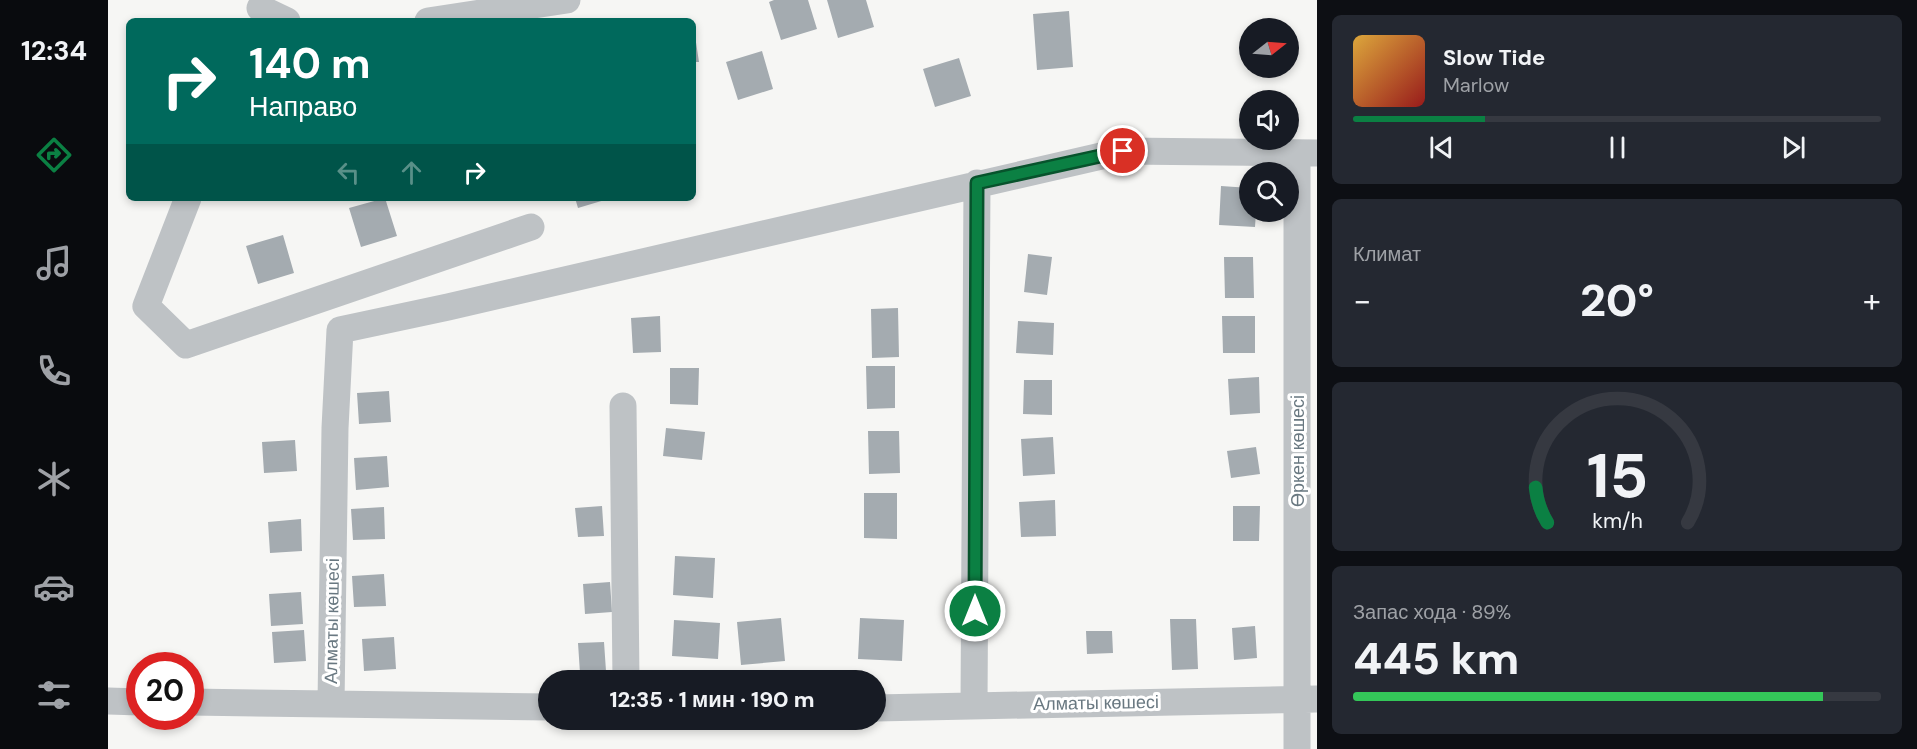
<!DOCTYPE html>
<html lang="ru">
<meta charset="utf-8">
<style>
body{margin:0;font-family:"DM Sans",sans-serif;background:#242831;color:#f1f3f6;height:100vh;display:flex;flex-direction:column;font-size:22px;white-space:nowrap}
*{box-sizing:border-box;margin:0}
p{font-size:20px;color:#9ea1a6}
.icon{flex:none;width:33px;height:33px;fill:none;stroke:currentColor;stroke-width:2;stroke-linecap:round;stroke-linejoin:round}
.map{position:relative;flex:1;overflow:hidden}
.panel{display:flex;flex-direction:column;gap:15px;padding:15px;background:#0d0f14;width:600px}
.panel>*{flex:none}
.top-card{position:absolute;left:18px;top:18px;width:570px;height:183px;border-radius:9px;box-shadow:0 3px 9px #0003;background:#00695c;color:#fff;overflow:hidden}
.needle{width:39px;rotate:73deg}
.tools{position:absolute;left:1131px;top:18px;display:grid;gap:12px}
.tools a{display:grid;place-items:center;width:60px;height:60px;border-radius:50%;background:#171b24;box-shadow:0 3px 9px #0003;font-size:30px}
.speed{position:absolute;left:18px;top:652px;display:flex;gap:12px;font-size:30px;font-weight:700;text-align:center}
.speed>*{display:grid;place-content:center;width:78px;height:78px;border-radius:50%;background:#171b24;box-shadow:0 3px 9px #0003;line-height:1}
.speed .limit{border:9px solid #d22;background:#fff;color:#111}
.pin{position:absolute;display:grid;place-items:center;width:51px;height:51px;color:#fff;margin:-26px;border:3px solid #fff;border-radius:50%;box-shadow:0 2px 6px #0007}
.me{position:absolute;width:66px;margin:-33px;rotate:0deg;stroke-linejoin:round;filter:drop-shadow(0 0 4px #0008)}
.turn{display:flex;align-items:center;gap:21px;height:126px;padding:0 24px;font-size:27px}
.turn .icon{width:78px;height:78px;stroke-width:2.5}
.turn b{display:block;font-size:42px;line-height:51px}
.lanes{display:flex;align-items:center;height:57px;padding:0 24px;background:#0003;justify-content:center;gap:30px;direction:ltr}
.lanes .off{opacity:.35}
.big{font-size:45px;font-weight:800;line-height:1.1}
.panel .tile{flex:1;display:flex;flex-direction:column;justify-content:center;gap:9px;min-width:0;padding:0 21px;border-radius:9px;background:#242831}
.panel .dial{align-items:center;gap:0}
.dial svg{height:156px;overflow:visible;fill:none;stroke:#363941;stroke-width:7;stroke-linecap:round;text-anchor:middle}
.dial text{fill:#f1f3f6;stroke:none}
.song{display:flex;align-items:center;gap:18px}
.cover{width:72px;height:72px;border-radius:9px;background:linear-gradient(135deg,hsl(40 70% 55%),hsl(0 70% 35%))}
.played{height:6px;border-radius:3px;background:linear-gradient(90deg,#0b8043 25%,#363941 25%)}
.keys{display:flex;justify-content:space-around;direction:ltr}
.heat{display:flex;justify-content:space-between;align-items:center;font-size:33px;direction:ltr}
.charge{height:9px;border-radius:4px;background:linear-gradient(90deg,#34c759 89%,#363941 0)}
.trip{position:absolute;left:430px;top:670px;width:348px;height:60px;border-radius:30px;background:#171b24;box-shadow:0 3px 9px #0003;font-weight:800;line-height:60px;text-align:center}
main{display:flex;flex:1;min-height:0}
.tab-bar{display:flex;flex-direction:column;width:108px;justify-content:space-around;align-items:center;background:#090b0e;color:#9ea1a6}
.tab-bar .icon{width:42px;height:42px}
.tab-bar .active{color:#0b8043}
.tab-bar b{font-size:27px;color:#f1f3f6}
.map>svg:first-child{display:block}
</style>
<main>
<nav class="tab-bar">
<b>12:34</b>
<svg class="icon active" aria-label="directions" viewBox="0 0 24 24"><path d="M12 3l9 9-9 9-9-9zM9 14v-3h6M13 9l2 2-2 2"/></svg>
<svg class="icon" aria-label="music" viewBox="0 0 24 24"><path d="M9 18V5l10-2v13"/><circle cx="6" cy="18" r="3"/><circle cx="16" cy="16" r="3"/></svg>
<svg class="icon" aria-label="phone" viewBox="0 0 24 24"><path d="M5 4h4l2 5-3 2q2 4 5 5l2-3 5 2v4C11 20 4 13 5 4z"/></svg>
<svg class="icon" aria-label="climate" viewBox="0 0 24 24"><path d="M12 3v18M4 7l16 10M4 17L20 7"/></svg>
<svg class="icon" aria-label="car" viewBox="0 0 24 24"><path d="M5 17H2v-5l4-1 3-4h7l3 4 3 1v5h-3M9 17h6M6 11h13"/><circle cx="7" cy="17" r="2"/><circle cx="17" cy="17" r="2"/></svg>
<svg class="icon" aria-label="filters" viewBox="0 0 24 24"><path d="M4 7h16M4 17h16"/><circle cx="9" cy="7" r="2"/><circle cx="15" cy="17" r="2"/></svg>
</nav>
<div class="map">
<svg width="1209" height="749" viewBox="0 0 1209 749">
<rect width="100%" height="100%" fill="#f6f6f4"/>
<!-- building -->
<path fill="#a4abb0" d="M666,0H700L709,29L673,40L661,2Z
M719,0H758L766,27L730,38Z
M961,11L965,67L929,70L925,14Z
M585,29H586L591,62H585Z
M654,51L665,89L630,100L618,62Z
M851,58L863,96L827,107L815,69Z
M1113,186L1142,188V212H1148L1147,227L1111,225Z
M277,198L289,236L253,247L241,208Z
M467,198H500V199L470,208Z
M175,235L186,273L150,284L138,246Z
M920,254L944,257L939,295L916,292Z
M1116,257H1145L1146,298H1117Z
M790,308L791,357L764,358L763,309Z
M552,316L553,352L525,353L523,318Z
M1114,316H1147V353H1115Z
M910,321L946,323L945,355L908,353Z
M758,366H787V408L759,409Z
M562,368H591L590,405L562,404Z
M1151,377L1152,413L1122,415L1120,379Z
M916,380H944V415L915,414Z
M281,391L283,422L251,424L249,393Z
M558,428L597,432L594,460L555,456Z
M760,431H791L792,473L761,474Z
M945,437L947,474L915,476L913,439Z
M187,440L189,471L156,473L154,442Z
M1148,447L1152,474L1123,478L1119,451Z
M279,456L281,487L248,490L246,458Z
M756,493H789V539L756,538Z
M947,500L948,536L913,537L911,502Z
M494,506L496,536L470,537L467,508Z
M1125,506H1152L1151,541H1125Z
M276,507L277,539L245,540L243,509Z
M193,519L194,551L162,553L160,522Z
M567,556L607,558L605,598L565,595Z
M276,574L278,606L246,607L244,576Z
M502,582L504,612L477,614L475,584Z
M193,592L195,624L163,626L161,594Z
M673,618L677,661L633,665L629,622Z
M752,618L796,620L794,661L750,659Z
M1062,619H1088L1090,669L1064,670Z
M566,620L612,623L610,659L564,656Z
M1147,626L1149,658L1126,660L1124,628Z
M196,630L198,661L166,663L164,632Z
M978,631H1004L1005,653L979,654Z
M286,637L288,669L256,671L254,639Z
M496,642L498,671L472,673L470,643Z"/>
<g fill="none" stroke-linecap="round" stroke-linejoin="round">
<!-- minor -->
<path stroke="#bec2c5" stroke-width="27" d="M152,8L179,21
M320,21L459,0
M80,198L38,306L78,345L423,227
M515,406L518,681
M0,701L32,702
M82,702L223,704
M866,706L869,183
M441,707L223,704L227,428L232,330L340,307L1015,151L1209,153
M768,708L1208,699
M1189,749V153"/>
</g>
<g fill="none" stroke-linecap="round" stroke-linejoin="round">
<!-- route casing -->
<g stroke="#07532c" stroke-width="15">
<path id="route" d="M867,611L869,183L1015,151"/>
</g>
<!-- route -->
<use href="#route" stroke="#0b8043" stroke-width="10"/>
</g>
<g text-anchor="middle" stroke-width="6" stroke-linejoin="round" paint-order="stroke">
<!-- street labels -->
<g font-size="18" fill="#697881" stroke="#fff">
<text transform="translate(1190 451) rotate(-90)" y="6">Өркен көшесі</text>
<text transform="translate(224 621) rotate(-89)" y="6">Алматы көшесі</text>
<text transform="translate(988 703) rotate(-1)" y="6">Алматы көшесі</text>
</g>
</g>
</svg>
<div class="tools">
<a><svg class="needle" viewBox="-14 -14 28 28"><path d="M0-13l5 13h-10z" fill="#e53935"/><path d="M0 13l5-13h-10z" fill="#9ea1a6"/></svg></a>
<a><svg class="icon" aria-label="sound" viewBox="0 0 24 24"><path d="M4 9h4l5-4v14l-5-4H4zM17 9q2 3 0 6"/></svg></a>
<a><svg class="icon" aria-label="search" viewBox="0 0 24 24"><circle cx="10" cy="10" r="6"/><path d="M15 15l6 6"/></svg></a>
</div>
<div class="speed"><div class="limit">20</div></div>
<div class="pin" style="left:1015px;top:151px;background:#d93025"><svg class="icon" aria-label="arrive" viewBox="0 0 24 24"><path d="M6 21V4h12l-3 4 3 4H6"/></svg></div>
<svg class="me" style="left:867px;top:611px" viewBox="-20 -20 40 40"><circle r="17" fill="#0b8043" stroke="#fff" stroke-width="3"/><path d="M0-11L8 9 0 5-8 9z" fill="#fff"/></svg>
<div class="trip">12:35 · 1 мин · 190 m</div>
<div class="top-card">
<div class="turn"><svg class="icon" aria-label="right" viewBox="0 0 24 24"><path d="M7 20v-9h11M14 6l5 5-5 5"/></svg><div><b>140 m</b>Направо</div></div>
<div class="lanes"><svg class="icon off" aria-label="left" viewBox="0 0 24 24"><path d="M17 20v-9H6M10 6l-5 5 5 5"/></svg><svg class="icon off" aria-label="ahead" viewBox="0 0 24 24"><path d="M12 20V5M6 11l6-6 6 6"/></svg><svg class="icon" aria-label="right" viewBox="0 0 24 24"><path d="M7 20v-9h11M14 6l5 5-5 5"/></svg></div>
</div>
</div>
<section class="panel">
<div class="tile">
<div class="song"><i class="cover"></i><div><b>Slow Tide</b><p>Marlow</p></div></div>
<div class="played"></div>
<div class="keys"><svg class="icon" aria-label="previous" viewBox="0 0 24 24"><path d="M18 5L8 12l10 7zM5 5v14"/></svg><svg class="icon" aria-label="pause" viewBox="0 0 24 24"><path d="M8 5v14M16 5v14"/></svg><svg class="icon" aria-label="next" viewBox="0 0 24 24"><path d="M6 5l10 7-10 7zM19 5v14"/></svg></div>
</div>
<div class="tile"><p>Климат</p>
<div class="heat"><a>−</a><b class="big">20°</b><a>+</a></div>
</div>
<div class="tile dial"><svg viewBox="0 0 100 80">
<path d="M14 69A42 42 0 1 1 86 69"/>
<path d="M14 69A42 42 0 0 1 8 51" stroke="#0b8043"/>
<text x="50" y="56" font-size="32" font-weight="700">15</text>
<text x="50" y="72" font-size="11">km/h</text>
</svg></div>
<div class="tile"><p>Запас хода · 89%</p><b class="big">445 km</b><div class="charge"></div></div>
</section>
</main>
